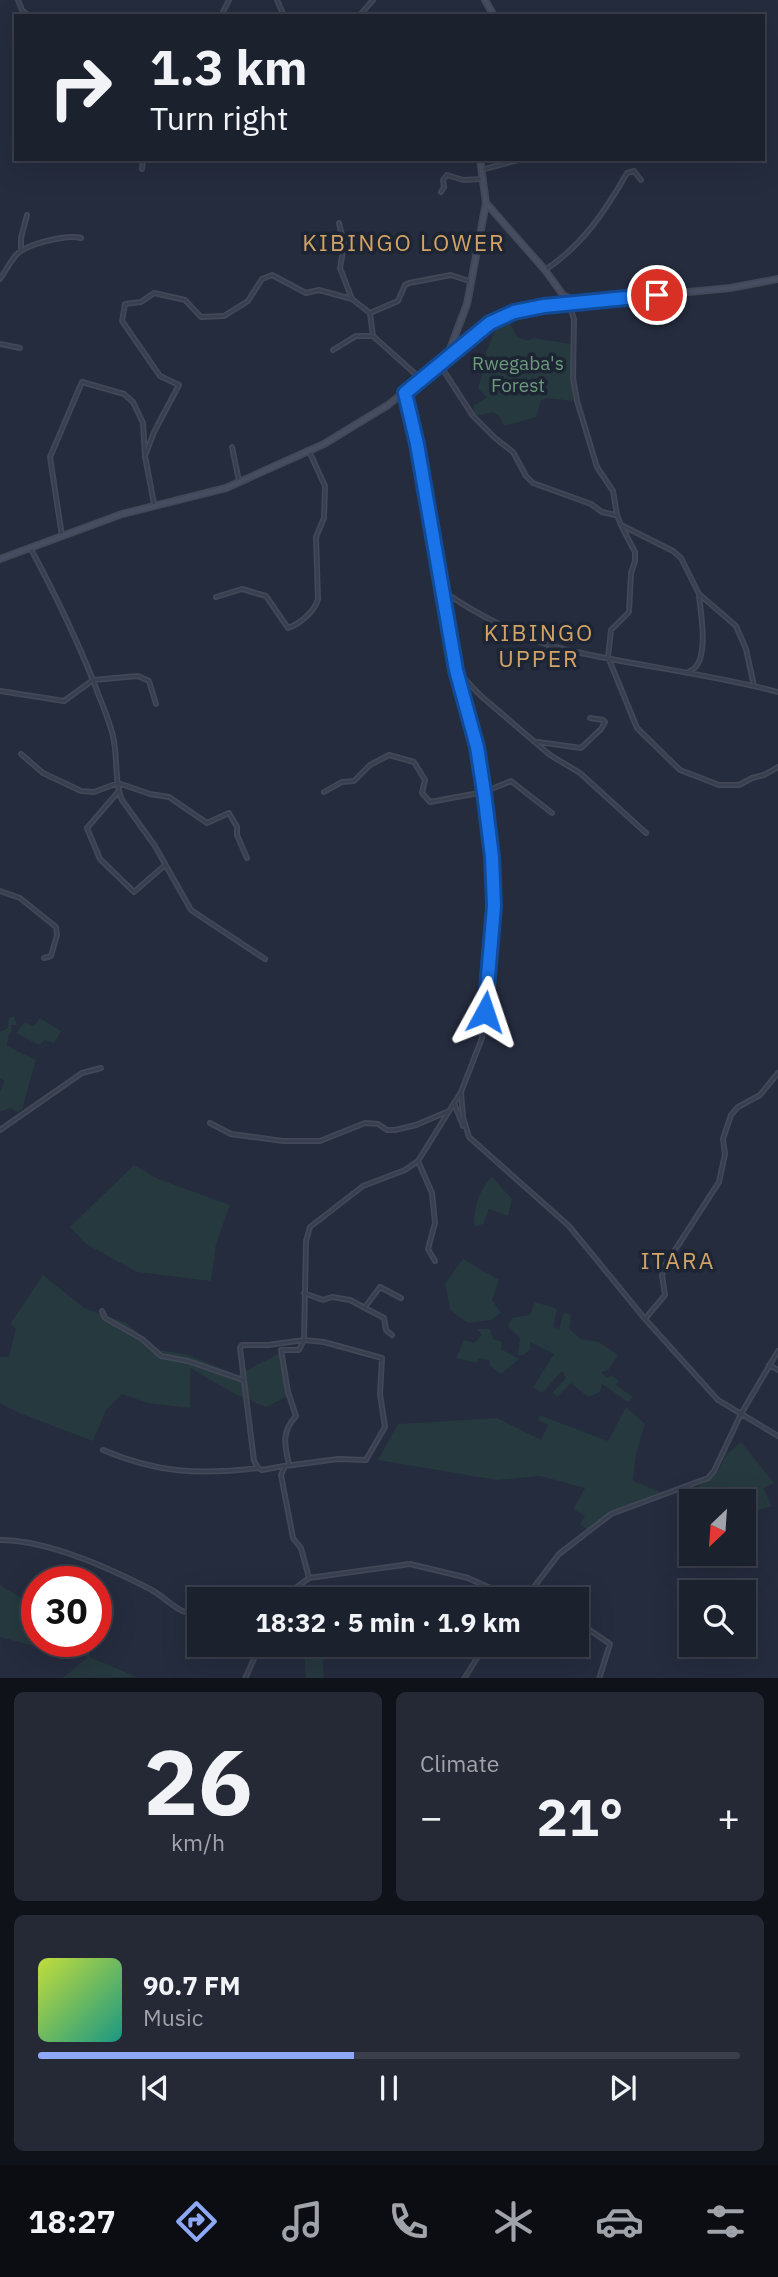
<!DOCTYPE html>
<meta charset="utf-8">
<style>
body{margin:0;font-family:"IBM Plex Sans",sans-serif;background:#252936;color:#f1f3f6;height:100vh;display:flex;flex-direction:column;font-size:26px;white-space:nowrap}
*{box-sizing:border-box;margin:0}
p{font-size:23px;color:#a0a3aa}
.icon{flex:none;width:38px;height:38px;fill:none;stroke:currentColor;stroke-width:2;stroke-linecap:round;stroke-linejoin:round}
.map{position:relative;height:1678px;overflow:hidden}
.panel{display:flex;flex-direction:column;gap:14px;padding:14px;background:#0f1219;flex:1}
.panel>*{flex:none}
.hud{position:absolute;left:14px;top:14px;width:751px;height:147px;border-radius:0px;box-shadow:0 7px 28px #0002,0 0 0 2px #3a3e4a;background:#1c212e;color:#f1f3f6;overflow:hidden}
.needle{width:46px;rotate:205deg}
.controls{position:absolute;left:679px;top:1489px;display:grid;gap:14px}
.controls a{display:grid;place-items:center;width:77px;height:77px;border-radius:0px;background:#1c212e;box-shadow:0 7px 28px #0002,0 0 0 2px #3a3e4a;font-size:35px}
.speed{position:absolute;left:21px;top:1566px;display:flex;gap:14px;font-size:35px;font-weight:700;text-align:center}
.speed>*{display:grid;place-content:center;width:91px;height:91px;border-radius:50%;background:#1c212e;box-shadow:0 7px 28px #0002,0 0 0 2px #3a3e4a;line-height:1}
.speed .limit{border:10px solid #d22;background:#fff;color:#111}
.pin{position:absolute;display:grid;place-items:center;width:60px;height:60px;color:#fff;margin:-30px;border:4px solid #fff;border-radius:50%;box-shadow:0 2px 7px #0007}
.me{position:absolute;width:77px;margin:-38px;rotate:5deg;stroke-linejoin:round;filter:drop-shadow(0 0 5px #0008)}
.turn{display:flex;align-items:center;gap:24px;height:147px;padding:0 21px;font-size:32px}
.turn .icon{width:91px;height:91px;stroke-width:2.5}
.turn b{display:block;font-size:49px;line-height:60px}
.big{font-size:52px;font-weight:700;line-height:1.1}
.panel .card{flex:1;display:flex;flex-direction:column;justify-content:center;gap:10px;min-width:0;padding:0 24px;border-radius:10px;background:#252936}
.panel .dial{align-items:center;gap:0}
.dial b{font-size:91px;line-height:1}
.song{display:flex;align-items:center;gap:21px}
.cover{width:84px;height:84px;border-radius:10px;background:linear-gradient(135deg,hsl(70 70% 55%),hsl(170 70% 35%))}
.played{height:7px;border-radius:4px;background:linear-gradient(90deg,#8ca8f6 45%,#3a3e4a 45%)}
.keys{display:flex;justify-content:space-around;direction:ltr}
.heat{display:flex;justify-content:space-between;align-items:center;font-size:38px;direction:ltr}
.panel .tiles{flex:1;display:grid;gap:14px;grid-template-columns:1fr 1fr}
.card:last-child{grid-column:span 2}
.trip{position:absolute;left:187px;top:1587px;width:402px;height:70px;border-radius:0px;background:#1c212e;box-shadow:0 7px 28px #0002,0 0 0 2px #3a3e4a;font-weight:700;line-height:70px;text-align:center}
.tab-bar{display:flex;height:112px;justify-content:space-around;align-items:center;background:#0b0d12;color:#a0a3aa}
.tab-bar .icon{width:49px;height:49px}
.tab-bar .current{color:#8ca8f6}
.tab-bar b{font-size:32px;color:#f1f3f6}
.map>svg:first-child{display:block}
</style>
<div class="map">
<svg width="778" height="1679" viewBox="0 0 778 1679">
<rect width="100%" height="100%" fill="#252c3e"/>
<!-- green -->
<path fill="#26393f" d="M509,321L517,337L528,341L534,338L571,344V377L575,391L573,401L547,398L541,400L536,417L504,426L500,417L493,412L475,416L473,406L487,397L478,388L486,362V352L497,327Z
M14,1016L17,1025H11L12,1031L8,1037L7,1046L36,1060L22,1109L18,1112L10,1108L0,1112V1091L5,1081L0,1078V1032L8,1028L9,1018Z
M40,1018L61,1031L54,1043L45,1040L39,1045L16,1033L25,1022L34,1026Z
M134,1165L158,1179L230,1205L216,1244L211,1281L137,1272L86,1244L70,1227Z
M492,1177L512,1199L508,1216L489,1209L483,1224L474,1227C474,1207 478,1191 492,1177Z
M463,1259L499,1280L492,1300L501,1313L491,1320L468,1323L450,1310L445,1283Z
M43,1275L84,1308L126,1323L160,1350L188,1355L238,1375L280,1353L290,1395L266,1407L235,1394L190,1368V1408L147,1403L122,1394L106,1410L93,1441L19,1413L0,1403V1357H9L16,1329L10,1324Z
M535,1302L557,1309L553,1327L559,1329L564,1312L571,1315L569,1329L581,1339L599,1342L618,1355L608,1370L601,1372L607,1378L611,1376L619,1380L616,1385L633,1397L628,1402L602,1384L600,1392L588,1397L571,1383L558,1396L552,1393L566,1378L562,1371L542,1393L533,1387L554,1354L530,1342V1350L523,1355H518L520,1338L508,1326L512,1318L530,1315Z
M477,1329H490L493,1339L502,1342L501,1349L519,1359L501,1374L490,1366L489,1360L479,1358L476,1363L456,1358L464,1340L474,1343L482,1335Z
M626,1407L645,1424L636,1454L633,1481L661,1492L658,1497L612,1513L589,1531L580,1524L585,1516L573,1509L585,1488L540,1476L497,1480L378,1460L398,1424L497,1418L541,1440L548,1425L538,1420L539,1415L608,1441Z
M741,1442L774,1483L763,1488L772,1506L755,1511H744V1502L713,1501L698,1486L719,1470L726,1455Z
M0,1585L32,1605L26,1622L37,1627L34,1646L0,1637Z
M66,1642H91L89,1657L137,1677L63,1678L88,1657L62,1648Z
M304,1649L322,1651L324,1678H306Z"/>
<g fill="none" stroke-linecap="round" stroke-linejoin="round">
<!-- street casing -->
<g stroke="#424857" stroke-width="6">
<path id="street" d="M18,0L22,10L29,16
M277,0L284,16
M221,16L229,0
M359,16L373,0
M142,169L143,159
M481,170L522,159
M441,192L444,187L443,180L447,175L463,180L482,179
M339,223L344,245L340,268L352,299
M21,250V238L27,215
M545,270C582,246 606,210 627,173L634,171L641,180
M0,279C5,272 10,262 16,255C26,244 67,234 81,238
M565,304L571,310L574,319L573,378L577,401L597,467L613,491L617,515L621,525L673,551L681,558L699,594L736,626L746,649L754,686
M370,313L398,301L405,285L409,283L451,275L469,281
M0,344L20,348
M333,350L356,336H373
M440,365L473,416L495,438L513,452L526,476L533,483L591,504L602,512L615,515
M405,393L417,444L456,670L477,747L492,857L494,906L482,1038L461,1092L463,1117L469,1137L569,1226L645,1319L718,1400L778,1436
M232,447L239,481
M145,456L154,432L179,385L160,376L122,321L125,304L141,302L154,293L185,300L201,317L224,316L248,301L262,279L272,275L306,293L319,290L352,299L370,313L373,336L421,379
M622,527L635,552V561L631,573L629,612L611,630L608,657L637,728L680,770L719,785H739L752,778L764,775L778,767
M62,536L50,457L82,382L124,394L133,402L143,423L145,456L154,504
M31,549C56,596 80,645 99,696C104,709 110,723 113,736C118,756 114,783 122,800L155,846L191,910L265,959
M443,591C474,613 525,640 563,649C634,666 707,673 778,692
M216,597L242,589L266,596L288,628C300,624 315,611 318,599L316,537L324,518L325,486L309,451
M690,671C710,663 701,614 699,596
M458,672L481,696L550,755L580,773L646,833
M0,691L64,701L93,680L138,676L149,681L156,704
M538,742L581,748L601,729L605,722L603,720L590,718
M21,754L43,773L81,791L94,792L118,783L150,794L169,797L207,823L229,813L237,827V835L247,858
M118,792L87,828L100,859L134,892L165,865
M324,792L342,782L354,781L370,765L389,755L414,762L425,780L422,793L430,802L484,792L511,781L552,813
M0,891L20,898L56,927L57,935L51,956L44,958
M454,1103L463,1126
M210,1123L231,1134L283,1141H320L365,1123L378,1124L387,1130H395L416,1125L449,1111
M0,1130L82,1073L101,1068
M418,1161L432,1193L435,1223L428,1249L435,1261
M304,1293L323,1300L332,1297L350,1300L384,1318L386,1330L392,1335
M365,1307L380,1287L401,1298
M102,1311L105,1318L142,1339L161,1356L188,1361L243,1380
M645,1319L665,1295L662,1275L664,1267L719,1182L725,1154L723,1139L731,1115L738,1107L760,1095L778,1073
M769,1365L778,1370
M103,1450C157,1473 199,1475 258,1468
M284,1466L262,1470L258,1468L254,1461L240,1348L242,1345H268L304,1340L299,1350H281L288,1392L296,1416C282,1431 284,1444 289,1464
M0,1540C46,1540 107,1567 148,1588C167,1597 177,1615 200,1615
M309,1578L301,1548L293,1538L281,1475L285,1466L338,1459L366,1460L385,1427L380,1394L382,1358L324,1342L304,1340L306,1241L310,1227L363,1186L405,1170L418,1161L461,1092
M532,1591L544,1600
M280,1600L309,1578L410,1564L468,1578L517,1600
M524,1600L559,1554L611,1514L708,1478L714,1471L741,1414L778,1351
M578,1622L610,1644L599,1679
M245,1679L260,1645
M464,1679L485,1645"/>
</g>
<!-- secondary casing -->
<g stroke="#424857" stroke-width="8">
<path id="secondary" d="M485,0L494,16
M480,159L486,203L545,270L563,295L578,303
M447,357L467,304L486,203
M0,559L122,514L226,488L324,444L388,405L490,323L514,312L544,306L730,288L778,279"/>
</g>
<!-- street -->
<use href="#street" stroke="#383f4e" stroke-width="2.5"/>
<!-- secondary -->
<use href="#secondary" stroke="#474d61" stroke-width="4.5"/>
</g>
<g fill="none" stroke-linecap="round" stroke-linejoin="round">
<!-- route casing -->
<g stroke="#114b97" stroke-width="18">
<path id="route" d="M485,1012L494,906L492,857L484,792L477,747L456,670L417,444L405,393L490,323L514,312L544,306L657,295"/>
</g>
<!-- route -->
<use href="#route" stroke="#1a73e8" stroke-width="12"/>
</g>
<g text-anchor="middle" stroke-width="7" stroke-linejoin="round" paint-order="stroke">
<!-- park labels -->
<g font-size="19" fill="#6c997c" stroke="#1d2433">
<text x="518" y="370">Rwegaba's<tspan x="518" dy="22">Forest</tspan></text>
</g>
<!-- quarter labels -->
<g font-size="23" letter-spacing="2" fill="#d3a365" stroke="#1d2433">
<text x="404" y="251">KIBINGO LOWER</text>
<text x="539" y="641">KIBINGO<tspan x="539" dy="26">UPPER</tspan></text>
<text x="678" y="1269">ITARA</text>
</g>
</g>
</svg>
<div class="controls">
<a><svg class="needle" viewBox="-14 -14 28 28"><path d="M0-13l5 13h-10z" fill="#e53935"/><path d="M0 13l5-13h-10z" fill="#a0a3aa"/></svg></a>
<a><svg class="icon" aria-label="search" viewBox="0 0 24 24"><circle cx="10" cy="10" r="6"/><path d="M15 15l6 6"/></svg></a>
</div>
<div class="speed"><div class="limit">30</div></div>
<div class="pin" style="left:657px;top:295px;background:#d93025"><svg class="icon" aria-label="arrive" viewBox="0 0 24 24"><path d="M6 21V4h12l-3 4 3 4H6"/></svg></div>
<svg class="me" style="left:485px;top:1012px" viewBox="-20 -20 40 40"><path d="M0-17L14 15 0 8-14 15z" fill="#1a73e8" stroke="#fff" stroke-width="4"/></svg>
<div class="trip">18:32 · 5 min · 1.9 km</div>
<div class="hud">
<div class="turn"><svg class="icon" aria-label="right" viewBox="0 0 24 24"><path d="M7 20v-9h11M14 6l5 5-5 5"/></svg><div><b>1.3 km</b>Turn right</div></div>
</div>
</div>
<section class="panel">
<div class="tiles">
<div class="card dial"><b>26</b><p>km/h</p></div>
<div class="card"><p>Climate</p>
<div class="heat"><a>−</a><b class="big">21°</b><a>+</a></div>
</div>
<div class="card">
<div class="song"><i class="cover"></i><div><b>90.7 FM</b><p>Music</p></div></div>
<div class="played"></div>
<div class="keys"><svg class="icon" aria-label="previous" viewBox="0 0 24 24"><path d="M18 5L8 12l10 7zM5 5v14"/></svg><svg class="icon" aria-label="pause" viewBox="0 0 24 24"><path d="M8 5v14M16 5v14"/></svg><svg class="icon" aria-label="next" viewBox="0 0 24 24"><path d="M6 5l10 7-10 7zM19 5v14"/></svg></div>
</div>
</div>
</section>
<nav class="tab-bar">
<b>18:27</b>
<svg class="icon current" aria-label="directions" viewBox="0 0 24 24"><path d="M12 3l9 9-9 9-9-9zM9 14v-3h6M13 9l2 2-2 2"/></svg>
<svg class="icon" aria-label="music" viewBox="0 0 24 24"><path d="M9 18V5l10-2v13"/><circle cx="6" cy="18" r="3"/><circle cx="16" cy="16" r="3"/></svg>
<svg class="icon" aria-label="phone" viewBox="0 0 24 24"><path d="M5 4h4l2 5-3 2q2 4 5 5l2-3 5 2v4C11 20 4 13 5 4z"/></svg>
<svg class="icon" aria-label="climate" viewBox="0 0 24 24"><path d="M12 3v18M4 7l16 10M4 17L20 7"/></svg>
<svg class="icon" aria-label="car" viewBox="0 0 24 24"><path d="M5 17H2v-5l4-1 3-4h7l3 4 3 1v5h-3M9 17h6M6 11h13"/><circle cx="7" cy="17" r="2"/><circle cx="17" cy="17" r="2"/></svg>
<svg class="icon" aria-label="filters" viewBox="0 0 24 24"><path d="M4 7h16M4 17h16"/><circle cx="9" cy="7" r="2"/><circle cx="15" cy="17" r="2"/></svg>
</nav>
